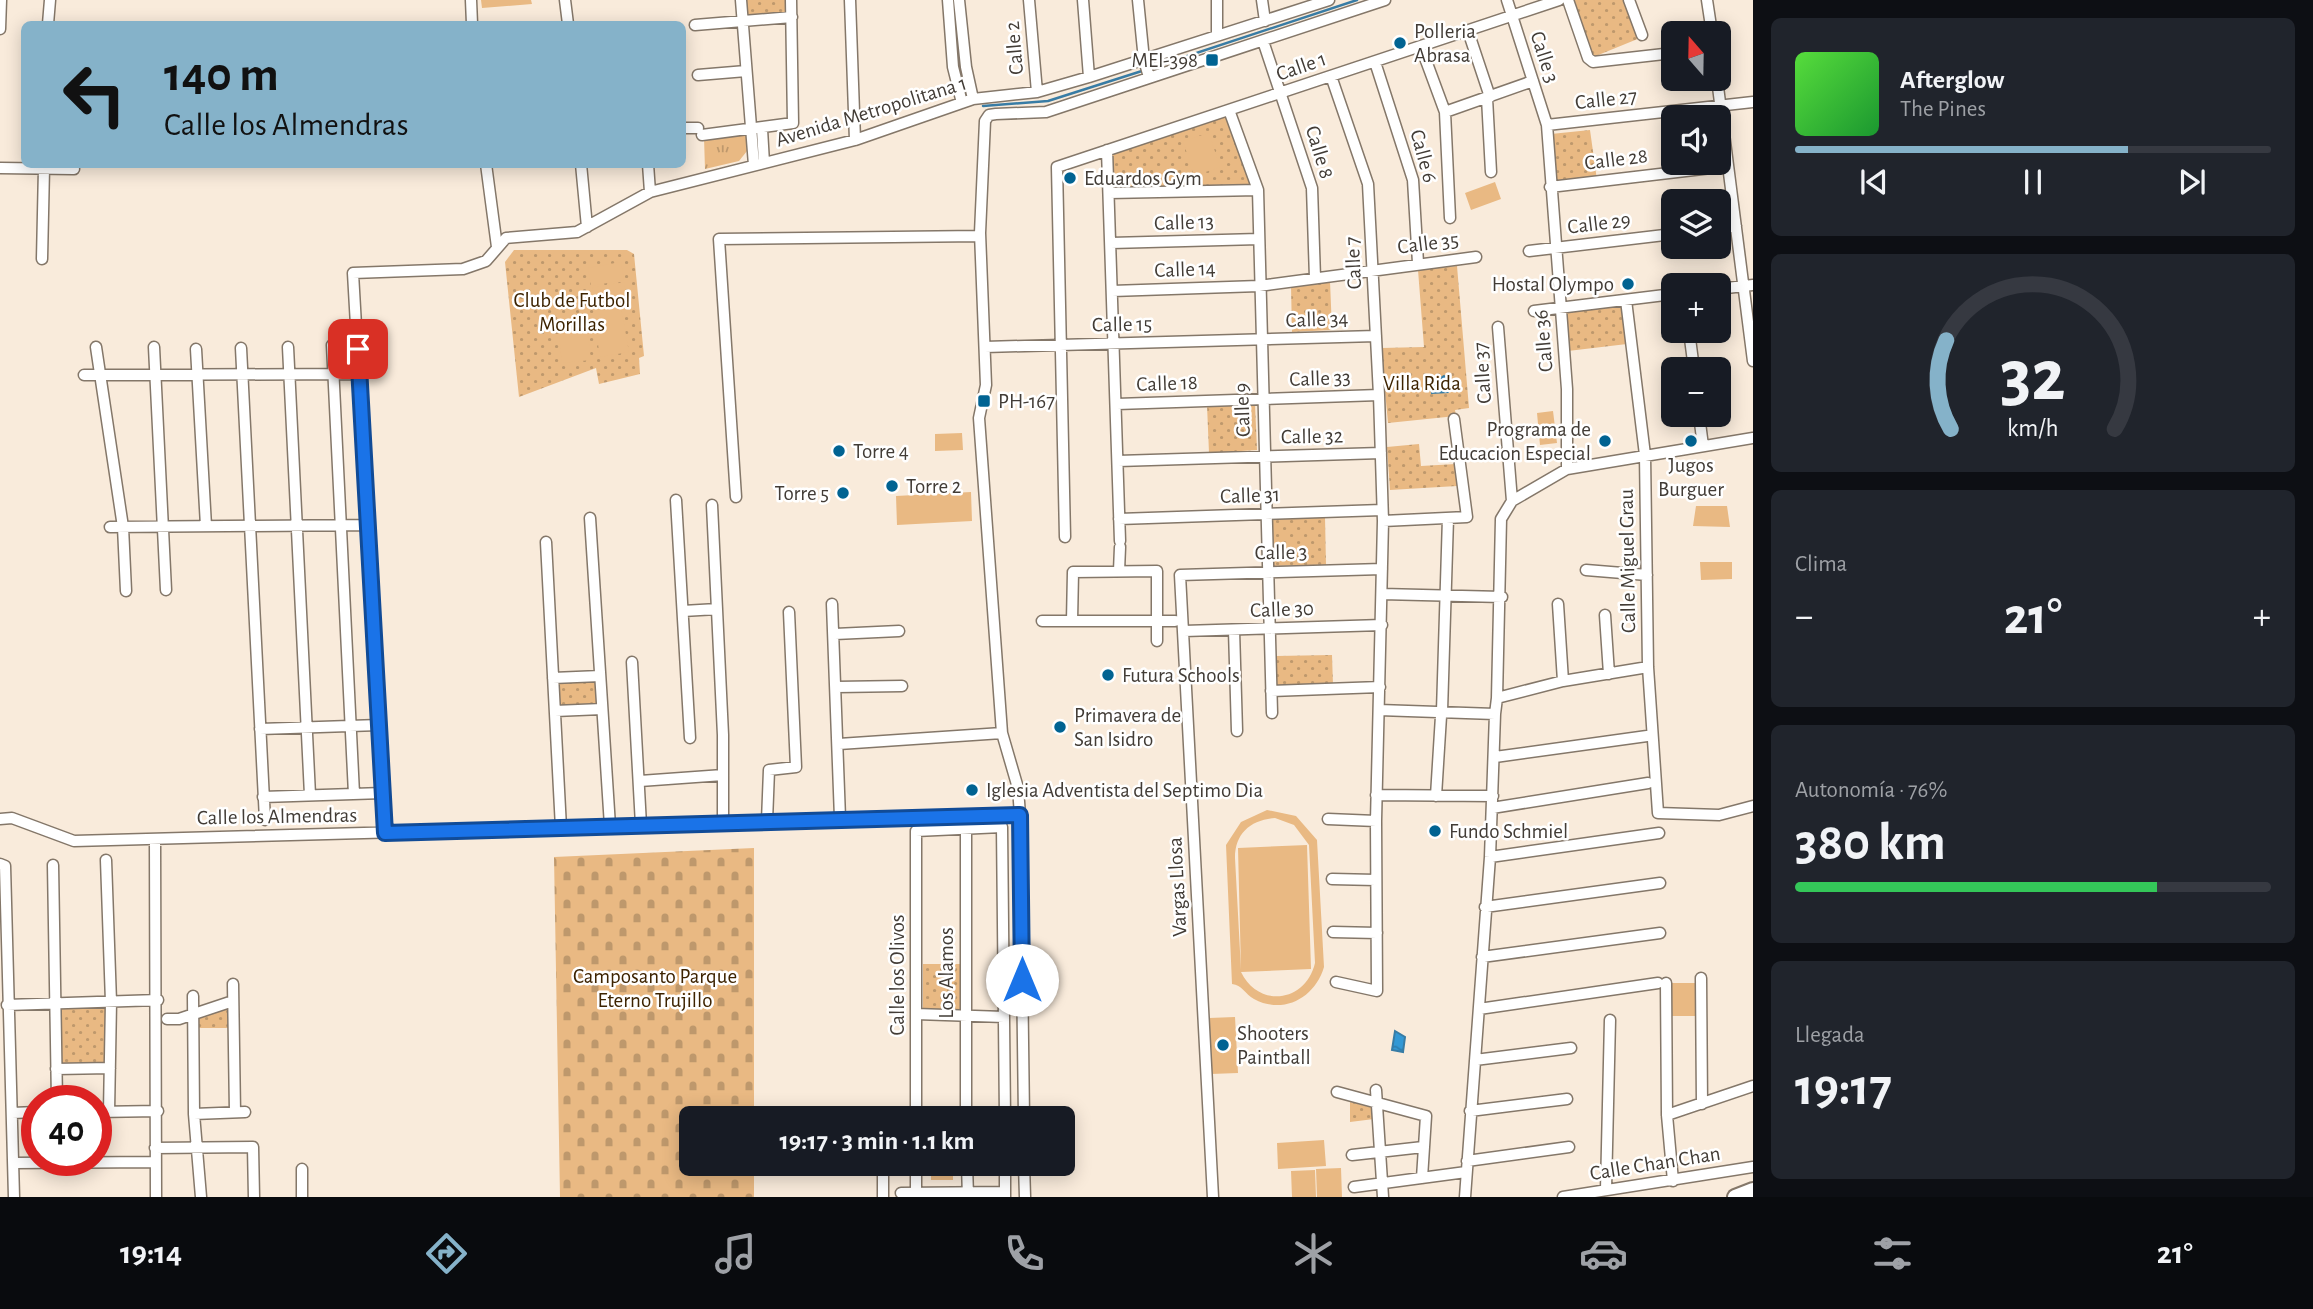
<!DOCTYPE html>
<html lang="es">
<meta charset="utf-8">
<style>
body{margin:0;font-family:"Alegreya Sans",sans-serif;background:#20242c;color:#f1f3f6;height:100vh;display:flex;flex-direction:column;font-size:26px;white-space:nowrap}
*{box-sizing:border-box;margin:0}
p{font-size:23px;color:#9ea1a6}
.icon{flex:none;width:38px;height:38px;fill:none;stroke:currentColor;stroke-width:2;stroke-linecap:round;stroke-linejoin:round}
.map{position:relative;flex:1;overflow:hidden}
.details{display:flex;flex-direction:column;gap:18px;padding:18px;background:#0d0f14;width:560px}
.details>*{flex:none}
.banner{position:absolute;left:21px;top:21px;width:665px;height:147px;border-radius:10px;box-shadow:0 4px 18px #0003;background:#85b2c9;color:#111;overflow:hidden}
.needle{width:46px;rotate:340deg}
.fabs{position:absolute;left:1661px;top:21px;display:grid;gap:14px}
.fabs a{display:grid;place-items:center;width:70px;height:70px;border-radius:10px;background:#171b24;box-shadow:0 4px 18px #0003;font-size:35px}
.speed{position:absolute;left:21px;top:1085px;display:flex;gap:14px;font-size:35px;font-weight:700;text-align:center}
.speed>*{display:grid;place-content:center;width:91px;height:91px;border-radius:50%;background:#171b24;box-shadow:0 4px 18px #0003;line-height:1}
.speed .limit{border:10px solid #d22;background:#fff;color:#111}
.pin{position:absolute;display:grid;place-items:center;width:60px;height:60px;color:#fff;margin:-30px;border-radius:14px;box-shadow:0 4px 10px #0006}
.me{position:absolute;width:77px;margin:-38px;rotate:0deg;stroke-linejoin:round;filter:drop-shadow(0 0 5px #0008)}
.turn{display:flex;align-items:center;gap:24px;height:147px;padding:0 28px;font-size:32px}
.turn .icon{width:91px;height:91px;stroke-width:2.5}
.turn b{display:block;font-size:49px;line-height:60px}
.big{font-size:52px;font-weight:700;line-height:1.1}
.details .widget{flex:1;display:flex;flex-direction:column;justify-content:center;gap:10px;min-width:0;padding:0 24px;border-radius:10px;background:#20242c}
.details .dial{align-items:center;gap:0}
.dial svg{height:182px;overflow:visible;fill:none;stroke:#363941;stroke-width:7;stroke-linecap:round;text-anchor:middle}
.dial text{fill:#f1f3f6;stroke:none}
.song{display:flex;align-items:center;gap:21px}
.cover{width:84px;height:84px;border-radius:10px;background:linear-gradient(135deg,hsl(110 70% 55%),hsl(130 70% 35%))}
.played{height:7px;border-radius:4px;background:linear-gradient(90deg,#85b2c9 70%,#363941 70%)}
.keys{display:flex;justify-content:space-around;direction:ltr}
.heat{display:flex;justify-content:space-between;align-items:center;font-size:38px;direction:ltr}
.charge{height:10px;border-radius:5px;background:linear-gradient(90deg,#34c759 76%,#363941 0)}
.trip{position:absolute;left:679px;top:1106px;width:396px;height:70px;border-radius:10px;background:#171b24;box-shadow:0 4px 18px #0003;font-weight:700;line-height:70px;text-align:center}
.menu{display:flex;height:112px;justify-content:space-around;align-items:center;background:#090b0e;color:#9ea1a6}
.menu .icon{width:49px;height:49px}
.menu .on{color:#85b2c9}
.menu b{font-size:32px;color:#f1f3f6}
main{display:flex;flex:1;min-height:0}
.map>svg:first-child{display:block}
</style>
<main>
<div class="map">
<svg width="1753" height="1197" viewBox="0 0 1753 1197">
<defs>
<pattern id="grass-tufts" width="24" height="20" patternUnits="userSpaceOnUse" patternTransform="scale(1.75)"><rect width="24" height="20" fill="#e9b983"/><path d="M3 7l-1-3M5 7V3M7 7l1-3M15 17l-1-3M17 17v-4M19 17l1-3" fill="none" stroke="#be986c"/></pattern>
<pattern id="cemetery-stones" width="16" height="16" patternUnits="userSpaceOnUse" patternTransform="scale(1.75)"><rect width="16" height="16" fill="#e9b983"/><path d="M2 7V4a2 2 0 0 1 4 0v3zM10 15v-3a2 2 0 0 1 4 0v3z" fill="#be986c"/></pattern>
<pattern id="park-dots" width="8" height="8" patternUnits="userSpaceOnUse" patternTransform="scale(1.75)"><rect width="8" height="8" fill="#e9b983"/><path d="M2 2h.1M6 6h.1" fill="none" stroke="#be986c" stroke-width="1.8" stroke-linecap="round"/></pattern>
<pattern id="water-ripples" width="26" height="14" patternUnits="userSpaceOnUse" patternTransform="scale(1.75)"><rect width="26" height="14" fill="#3398d5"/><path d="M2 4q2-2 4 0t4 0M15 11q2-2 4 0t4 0" fill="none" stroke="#2d7dae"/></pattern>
</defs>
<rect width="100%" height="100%" fill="#f9ebdb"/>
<!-- grass -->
<path fill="url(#grass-tufts)" d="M746,134L747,151L739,161L705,169L704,138Z"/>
<!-- cemetery -->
<path fill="url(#cemetery-stones)" d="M754,848V1118H691V1164H754V1197H560L554,857Z"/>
<!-- park -->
<path fill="url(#park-dots)" d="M744,0H787L788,14L746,17Z
M1570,0H1627L1640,38L1591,58Z
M1228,115L1252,185L1113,190L1112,151Z
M1590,130L1597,180L1555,184L1551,134Z
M514,250H627L634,254L644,356L639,358L640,374L599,384L596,368L519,397L505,262Z
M1457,266L1469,408L1455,410L1456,416L1388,423L1381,348L1424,347L1418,270Z
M1330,281L1332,330L1292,332L1291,286Z
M1623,306L1627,344L1568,351L1565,313Z
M1255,404L1257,450L1209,453L1207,405Z
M1419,444L1421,466L1456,464L1457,486L1390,490L1387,447Z
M1325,517L1326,565L1271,566L1270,519Z
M1332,655L1333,685L1276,687V656Z
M597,679L598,706L557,707L556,680Z
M923,964H960L961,1011L923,1012Z
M107,1004L106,1063L60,1064L59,1006Z
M230,1005V1028H196V1015Z
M1350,1102L1373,1108L1374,1119L1350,1122Z"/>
<!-- garden -->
<path fill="#e9b983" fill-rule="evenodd" d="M481,0H531L532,4L482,8Z
M1209,133L1220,167L1194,176L1183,141Z
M1495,182L1501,199L1471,210L1465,193Z
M621,262L624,280L591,286L588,268Z
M624,282L628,301L594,306L592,288Z
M621,307L629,352L600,357L593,312Z
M585,313L591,360L562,363L557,317Z
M1553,411L1557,443L1540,445L1537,413Z
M962,433L963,450L935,451V434Z
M971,492L972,521L897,525L896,496Z
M1696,506H1727L1730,527L1693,526Z
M1700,562H1732V579L1701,580Z
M1267,810L1296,816L1317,840L1324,967C1315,998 1283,1015 1254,999C1245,994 1242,985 1232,984L1226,845L1241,822ZM1275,818L1294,825L1309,845L1315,963C1306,1002 1259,1009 1241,972L1311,969L1307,845L1238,848L1241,970L1235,858C1235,833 1251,820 1275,818Z
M1670,983H1699V1016H1670Z
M1235,1017L1238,1073L1211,1074L1209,1018Z
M1324,1140L1326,1166L1278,1169L1277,1143Z
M931,1164H953V1180H931Z
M1341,1168L1342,1197H1317L1316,1169Z
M1315,1170L1316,1197H1292L1291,1171Z"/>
<!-- water -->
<path fill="url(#water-ripples)" stroke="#387ca5" stroke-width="2" d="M1444,376L1449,380L1448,392L1432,393L1431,387L1440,385L1439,379Z
M1395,1031L1405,1037L1403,1052L1392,1050Z"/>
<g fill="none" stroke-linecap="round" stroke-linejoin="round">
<!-- stream -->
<path stroke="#387ca5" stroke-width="2.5" d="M1151,68L1357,0
M983,106L1048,101L1145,70"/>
<!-- minor casing -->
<g stroke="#847769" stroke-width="13">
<path id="minor" d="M471,0L472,24
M565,0L568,24
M741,0L754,165
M850,0L855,140
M948,0L953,67L962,103
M959,0L966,67L973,99
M1029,0L1037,92
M1083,0L1089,77
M1138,0L1144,60L1149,77
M1217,0V36
M1262,0L1265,21
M1507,0L1547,125L1567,389V469
M1568,0L1588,58L1593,62L1673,53
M1629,0L1642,35
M1707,0L1712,33
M48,24L50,0
M695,25L792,17
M0,29L1,0
M1468,31L1490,97
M1263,41L1312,188L1315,278
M1421,47L1445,112L1450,218
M1375,62L1413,180L1418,263
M698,75L746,71
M1331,76L1368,184L1379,395L1383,521L1376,821L1377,991L1336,982
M1717,79L1753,361
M1487,98L1491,172
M1229,110L1258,190L1272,713
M1445,112L1533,81
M1547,125L1753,102
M682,128H698
M762,129L764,163
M702,135L793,123L791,0
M1107,150L1120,541
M486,164L497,247
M581,164L587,227
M648,164L650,192
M0,168L74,169
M1550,187L1728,166
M1109,193L1258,190
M1718,228L1736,226
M1111,243L1259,239
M1529,251L1673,234
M42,259L44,168
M1718,289L1753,285
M1112,291L1259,286L1476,257
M1626,300L1645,455L1648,667L1658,813L1719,815L1753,806
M1534,311L1673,294
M1498,327L1512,501
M1689,331L1694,369
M332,345L354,794
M96,347L123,527L126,591
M154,347L166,590
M288,347L310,795
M985,347L1376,336
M241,348L265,820
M196,349L206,526
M84,375L359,374
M1117,404L1379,395
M1699,415L1703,446
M1118,461L1381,453
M736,497L719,239L980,236
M676,500L690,738
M712,505L723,735V823
M590,518L610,826
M1119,519L1382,510
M1383,521L1467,517L1454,419
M110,527L368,525
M1065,537L1057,167L1559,0
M546,542L561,828
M1586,570L1647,575
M1119,571L1120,547
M1382,594L1502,597
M832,604L840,818
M1558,604L1563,681
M683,611L717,609
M1605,615L1609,674
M1042,621H1175
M1072,621L1073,572L1157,571V641
M1234,630L1237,731
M1184,631L1382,625
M835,634L899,631
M632,662L641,825
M553,678L600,676
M837,687L902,686
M1271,691L1380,687
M1497,698L1501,519L1512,501L1567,469L1753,438
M1379,710L1495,714L1497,698L1563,681L1648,667
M555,711L602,709
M1442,711L1448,518
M260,729L379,725
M839,744L1002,733
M1495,757L1647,736
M640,781L723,775
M1376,795L1493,796
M1436,796L1441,716
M263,797L383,793
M1492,808L1648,783
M0,819L12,818L74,841L1020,815
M1328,819L1376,821
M767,821L769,770L796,767L789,612
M966,827V1118
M385,833L353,273L463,269L486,261L506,238L577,232L650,192L855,140L973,99L1037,92L1089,77L1329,0
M155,839L156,1197
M1490,857L1659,833
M106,860L111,1002L109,1112
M0,864L5,866L14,1197
M53,865L57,1101
M1332,879L1376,880
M1485,907L1660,883
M1333,932L1377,933
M1482,957L1660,933
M1701,978L1702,1104
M1666,983L1667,1115L1673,1181
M233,984L235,1112
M193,996L194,1114L201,1197
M7,1005L158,1000
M1479,1009L1658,983
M916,1014L1004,1017
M167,1019H179L233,1001
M1475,1060L1571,1048
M56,1069L110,1068
M1376,1090L1383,1197
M1337,1092L1426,1116L1422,1178
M1470,1111L1567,1099
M96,1112L158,1111
M12,1113L37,1112
M194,1114L245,1112
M1667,1115L1753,1086
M916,1118V831L1002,827L1005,1118
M1024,1118L1020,815L1018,788L1002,733L979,418L986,385L980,233L985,121L989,115L996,114L1046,112L1385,0
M155,1148L253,1147L254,1197
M1352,1155L1423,1147
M1467,1161L1569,1147
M14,1163L155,1162
M883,1164V1197
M916,1164V1196
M967,1164L968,1197
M1005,1164V1197
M1024,1164L1025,1197
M1354,1187L1466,1172
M1606,1189L1610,1020
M901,1193L1005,1192
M302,1197V1169
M1213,1197L1180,575L1382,569
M1465,1197L1490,857L1495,714
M1563,1197L1753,1167"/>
</g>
<!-- highway casing -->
<g stroke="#847769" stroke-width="18">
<path id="highway" d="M1735,1197L1753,1190"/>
</g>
<!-- minor -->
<use href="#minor" stroke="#fff" stroke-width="10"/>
<!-- highway -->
<use href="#highway" stroke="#fff" stroke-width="14"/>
</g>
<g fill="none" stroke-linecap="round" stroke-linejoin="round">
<!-- route casing -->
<g stroke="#114b97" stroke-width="18">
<path id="route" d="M358,349L385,833L1020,815L1022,980"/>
</g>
<!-- route -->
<use href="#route" stroke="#1a73e8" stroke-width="12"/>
</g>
<!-- markers -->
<g fill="#016392" stroke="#fff" stroke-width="2.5">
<circle cx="1400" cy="43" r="7"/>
<rect x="1205" y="53" width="14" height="14" rx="3.5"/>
<circle cx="1070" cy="178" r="7"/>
<circle cx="1628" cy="284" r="7"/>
<rect x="977" y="394" width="14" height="14" rx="3.5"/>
<circle cx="1605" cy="441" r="7"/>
<circle cx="1691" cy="441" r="7"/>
<circle cx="839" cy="451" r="7"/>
<circle cx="892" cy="486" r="7"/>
<circle cx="843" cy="493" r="7"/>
<circle cx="1108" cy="675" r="7"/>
<circle cx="1060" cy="727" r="7"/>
<circle cx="972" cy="790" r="7"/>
<circle cx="1435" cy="831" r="7"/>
<circle cx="1223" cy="1045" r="7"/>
</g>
<g text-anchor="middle" stroke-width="5" stroke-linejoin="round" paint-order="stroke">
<!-- poi labels -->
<g font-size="21" fill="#423c36" stroke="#fff" text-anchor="start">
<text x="1414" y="38">Polleria<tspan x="1414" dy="24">Abrasa</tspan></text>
<text x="1198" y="67" text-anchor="end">MEI-398</text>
<text x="1084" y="185">Eduardos Gym</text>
<text x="1614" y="291" text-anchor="end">Hostal Olympo</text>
<text x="998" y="408">PH-167</text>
<text x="1591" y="436" text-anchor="end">Programa de<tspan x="1591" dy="24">Educacion Especial</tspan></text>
<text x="853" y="458">Torre 4</text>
<text x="1691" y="472" text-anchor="middle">Jugos<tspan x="1691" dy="24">Burguer</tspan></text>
<text x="906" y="493">Torre 2</text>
<text x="829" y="500" text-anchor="end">Torre 5</text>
<text x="1122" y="682">Futura Schools</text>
<text x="1074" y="722">Primavera de<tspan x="1074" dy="24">San Isidro</tspan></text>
<text x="986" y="797">Iglesia Adventista del Septimo Dia</text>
<text x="1449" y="838">Fundo Schmiel</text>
<text x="1237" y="1040">Shooters<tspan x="1237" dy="24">Paintball</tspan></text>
</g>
<!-- street labels -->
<g font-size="21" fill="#423c36" stroke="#fff">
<text transform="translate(1014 48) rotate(-95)" y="7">Calle 2</text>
<text transform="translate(1545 57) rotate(72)" y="7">Calle 3</text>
<text transform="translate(1301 66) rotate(-19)" y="7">Calle 1</text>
<text transform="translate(1606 99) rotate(-6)" y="7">Calle 27</text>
<text transform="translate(871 111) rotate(-17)" y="7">Avenida Metropolitana 1</text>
<text transform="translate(1320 152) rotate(73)" y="7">Calle 8</text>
<text transform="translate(1424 156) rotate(75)" y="7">Calle 6</text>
<text transform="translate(1616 159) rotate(-7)" y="7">Calle 28</text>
<text transform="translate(1184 222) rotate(-2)" y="7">Calle 13</text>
<text transform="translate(1599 223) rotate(-7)" y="7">Calle 29</text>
<text transform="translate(1428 243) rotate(-7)" y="7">Calle 35</text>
<text transform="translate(1353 263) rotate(-93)" y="7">Calle 7</text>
<text transform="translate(1185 269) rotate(-2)" y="7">Calle 14</text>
<text transform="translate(1317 319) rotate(-2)" y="7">Calle 34</text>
<text transform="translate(1122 324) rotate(-1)" y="7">Calle 15</text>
<text transform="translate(1543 341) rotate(-95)" y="7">Calle 36</text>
<text transform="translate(1482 373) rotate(-94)" y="7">Calle 37</text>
<text transform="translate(1320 378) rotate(-2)" y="7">Calle 33</text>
<text transform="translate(1167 383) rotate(-2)" y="7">Calle 18</text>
<text transform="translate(1242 410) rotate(-92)" y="7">Calle 9</text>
<text transform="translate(1312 436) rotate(-1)" y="7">Calle 32</text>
<text transform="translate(1250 495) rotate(-2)" y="7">Calle 31</text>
<text transform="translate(1281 552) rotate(-1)" y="7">Calle 3</text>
<text transform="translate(1627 561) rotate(-91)" y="7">Calle Miguel Grau</text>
<text transform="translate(1282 609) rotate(-2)" y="7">Calle 30</text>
<text transform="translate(277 816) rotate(-1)" y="7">Calle los Almendras</text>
<text transform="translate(1177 887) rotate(-93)" y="7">Vargas Llosa</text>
<text transform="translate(946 973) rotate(-90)" y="7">Los Alamos</text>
<text transform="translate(897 975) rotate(-90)" y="7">Calle los Olivos</text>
<text transform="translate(1655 1163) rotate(-9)" y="7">Calle Chan Chan</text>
</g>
<!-- park labels -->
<g font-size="21" fill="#3d2300" stroke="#fff">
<text x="572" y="307">Club de Futbol<tspan x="572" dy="24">Morillas</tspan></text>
<text x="1422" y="390">Villa Rida</text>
<text x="655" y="983">Camposanto Parque<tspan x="655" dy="24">Eterno Trujillo</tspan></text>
</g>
</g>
</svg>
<div class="fabs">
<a><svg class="needle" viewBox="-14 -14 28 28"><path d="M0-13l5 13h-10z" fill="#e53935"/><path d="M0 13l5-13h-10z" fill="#9ea1a6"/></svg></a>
<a><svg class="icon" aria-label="sound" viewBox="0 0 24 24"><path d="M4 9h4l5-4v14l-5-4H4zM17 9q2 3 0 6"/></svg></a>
<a><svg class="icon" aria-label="layers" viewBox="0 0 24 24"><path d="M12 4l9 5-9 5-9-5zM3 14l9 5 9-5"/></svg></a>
<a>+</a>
<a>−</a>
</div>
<div class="speed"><div class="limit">40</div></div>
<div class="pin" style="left:358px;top:349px;background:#d93025"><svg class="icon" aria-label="arrive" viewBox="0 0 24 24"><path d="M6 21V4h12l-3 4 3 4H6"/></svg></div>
<svg class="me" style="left:1022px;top:980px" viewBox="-20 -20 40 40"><circle r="19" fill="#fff"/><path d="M0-13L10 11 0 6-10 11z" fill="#1a73e8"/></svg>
<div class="trip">19:17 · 3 min · 1.1 km</div>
<div class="banner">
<div class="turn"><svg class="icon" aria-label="left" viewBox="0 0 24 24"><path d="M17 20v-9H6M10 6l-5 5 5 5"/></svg><div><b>140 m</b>Calle los Almendras</div></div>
</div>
</div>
<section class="details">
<div class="widget">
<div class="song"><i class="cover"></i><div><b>Afterglow</b><p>The Pines</p></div></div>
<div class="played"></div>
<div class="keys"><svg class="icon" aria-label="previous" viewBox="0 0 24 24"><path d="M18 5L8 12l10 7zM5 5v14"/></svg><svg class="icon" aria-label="pause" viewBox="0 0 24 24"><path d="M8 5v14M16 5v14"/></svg><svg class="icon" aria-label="next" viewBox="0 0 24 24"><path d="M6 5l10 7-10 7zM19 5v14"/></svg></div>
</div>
<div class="widget dial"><svg viewBox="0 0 100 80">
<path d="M14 69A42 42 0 1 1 86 69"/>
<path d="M14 69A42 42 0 0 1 12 30" stroke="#85b2c9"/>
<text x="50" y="56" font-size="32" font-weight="700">32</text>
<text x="50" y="72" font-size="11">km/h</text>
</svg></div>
<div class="widget"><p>Clima</p>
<div class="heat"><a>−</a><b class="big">21°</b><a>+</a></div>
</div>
<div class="widget"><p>Autonomía · 76%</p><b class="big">380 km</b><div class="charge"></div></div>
<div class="widget"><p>Llegada</p><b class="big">19:17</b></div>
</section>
</main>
<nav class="menu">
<b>19:14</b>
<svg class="icon on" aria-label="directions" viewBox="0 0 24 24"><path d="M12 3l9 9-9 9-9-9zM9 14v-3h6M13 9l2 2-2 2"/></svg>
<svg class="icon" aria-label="music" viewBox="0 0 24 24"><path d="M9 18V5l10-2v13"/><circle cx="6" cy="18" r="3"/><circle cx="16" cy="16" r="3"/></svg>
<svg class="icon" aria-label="phone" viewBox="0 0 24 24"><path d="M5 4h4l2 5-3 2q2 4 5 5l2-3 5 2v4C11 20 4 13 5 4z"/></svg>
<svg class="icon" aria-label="climate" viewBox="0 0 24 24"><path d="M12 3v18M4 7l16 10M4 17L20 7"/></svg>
<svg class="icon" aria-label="car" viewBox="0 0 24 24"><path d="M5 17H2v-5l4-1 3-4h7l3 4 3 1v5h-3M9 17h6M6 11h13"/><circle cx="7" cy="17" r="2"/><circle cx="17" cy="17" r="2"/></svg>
<svg class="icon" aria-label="filters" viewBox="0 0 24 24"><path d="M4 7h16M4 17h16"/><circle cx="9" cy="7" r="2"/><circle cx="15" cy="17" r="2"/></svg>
<b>21°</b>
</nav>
